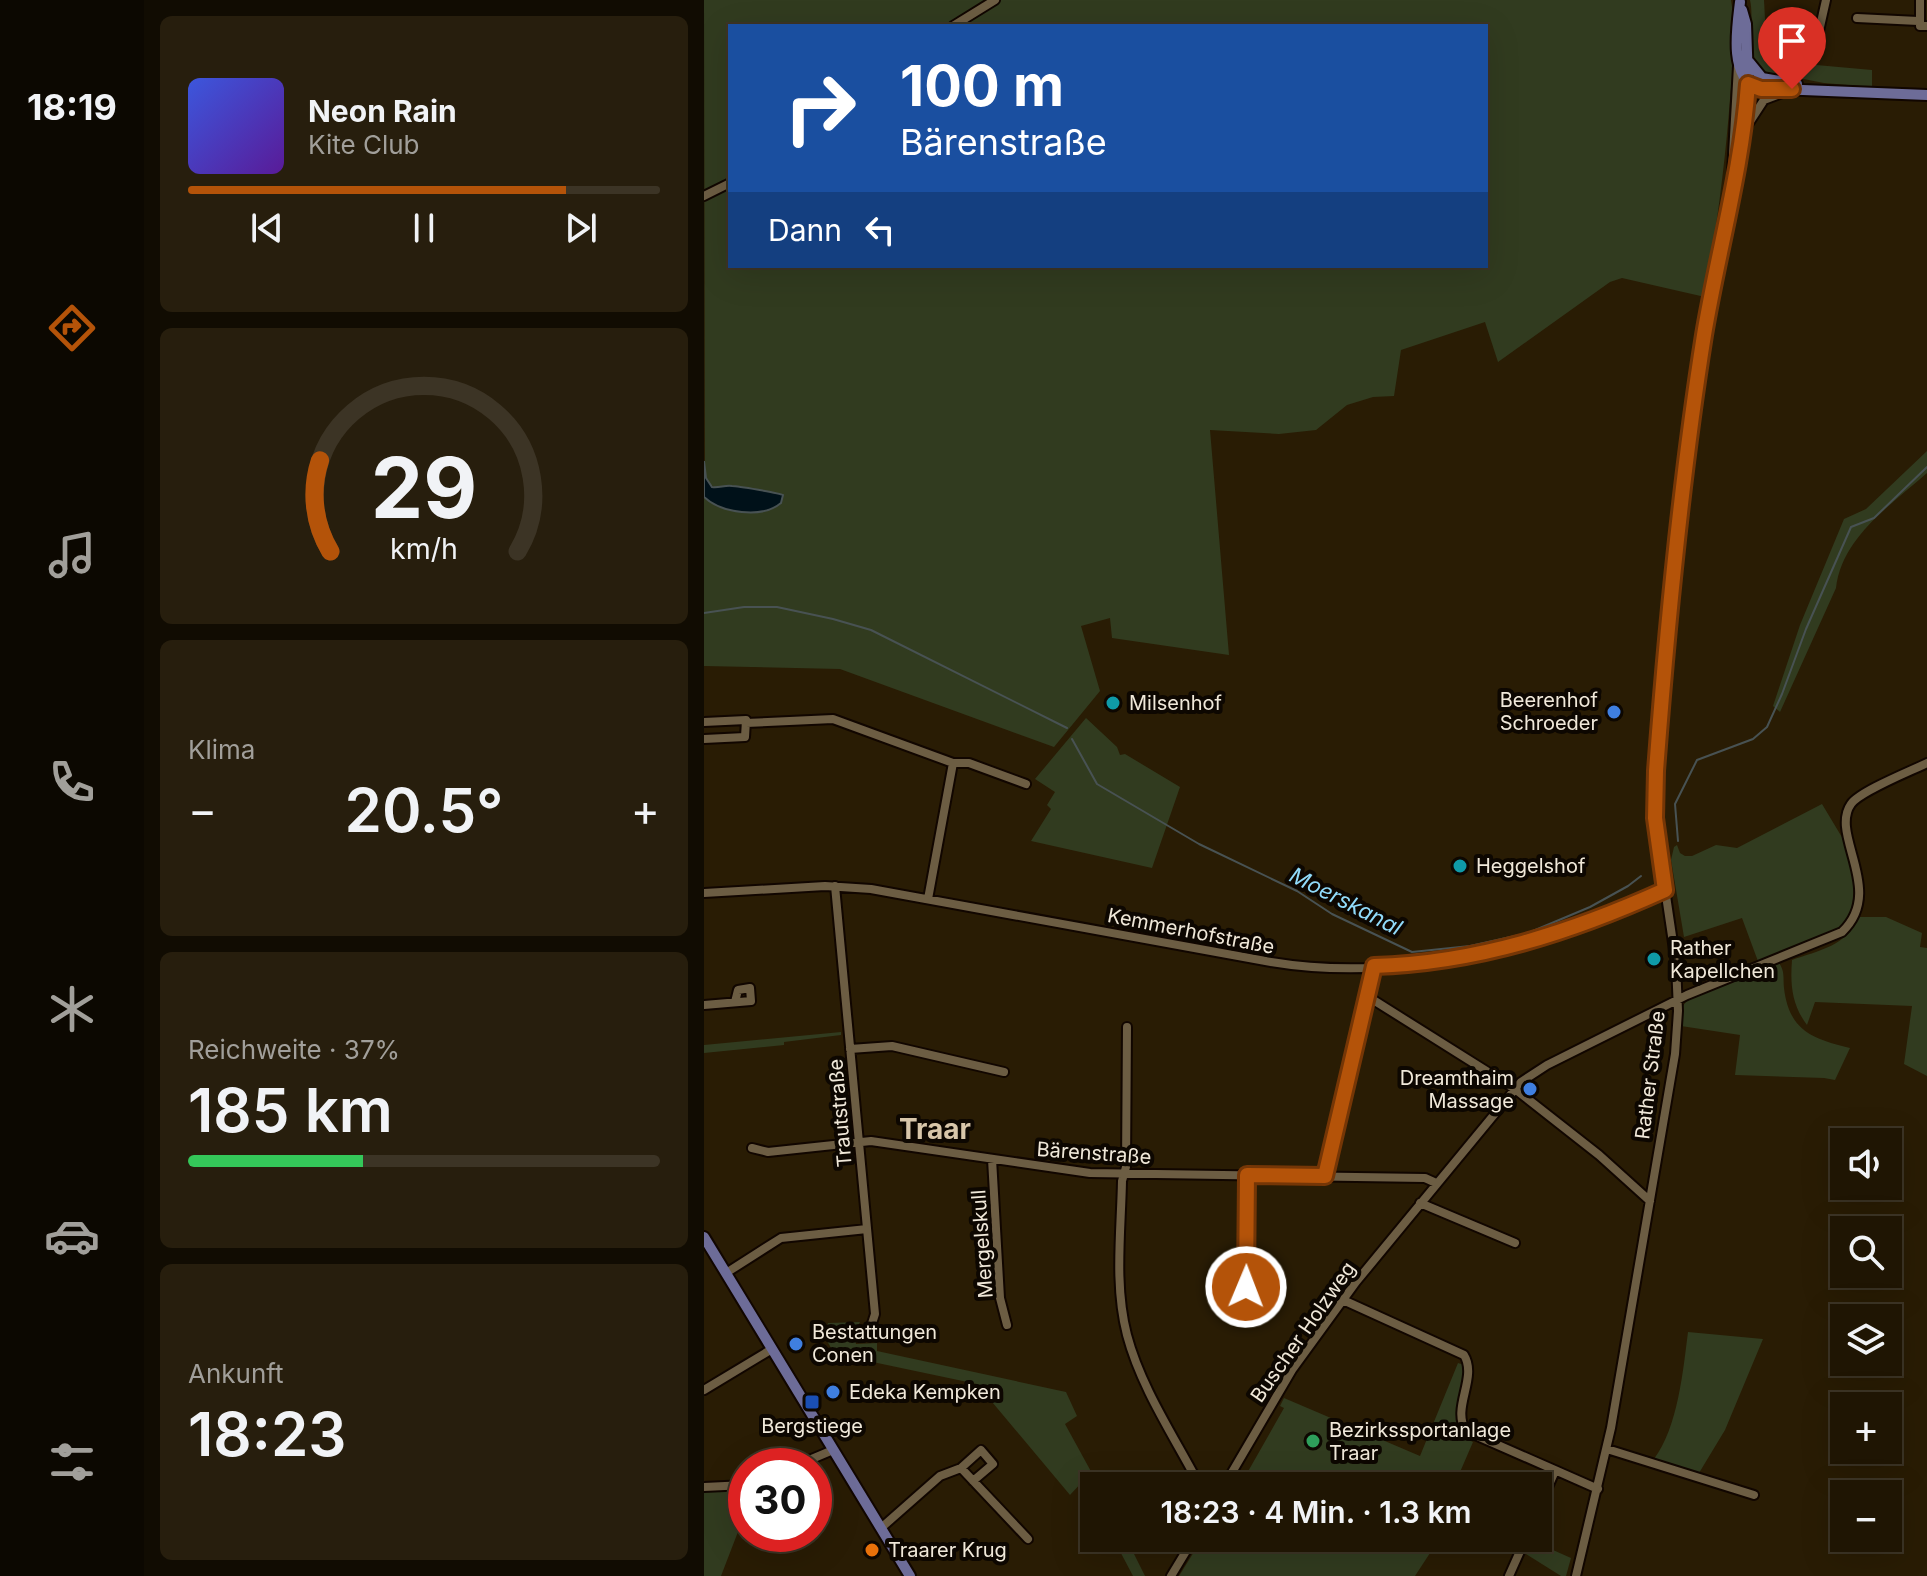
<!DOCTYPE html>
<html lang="de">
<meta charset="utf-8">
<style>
body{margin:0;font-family:Inter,sans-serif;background:#271e0d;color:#f1f3f6;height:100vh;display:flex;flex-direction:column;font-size:30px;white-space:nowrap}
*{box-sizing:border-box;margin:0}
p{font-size:26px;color:#a19f9a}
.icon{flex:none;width:44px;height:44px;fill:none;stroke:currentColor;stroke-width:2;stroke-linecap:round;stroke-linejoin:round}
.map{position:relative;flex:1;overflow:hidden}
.side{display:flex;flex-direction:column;gap:16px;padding:16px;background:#110c02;width:560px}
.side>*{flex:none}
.hud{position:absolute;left:24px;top:24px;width:760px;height:244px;border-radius:0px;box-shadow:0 8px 32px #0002,0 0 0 2px #3c3425;background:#1a4fa0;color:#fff;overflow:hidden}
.fabs{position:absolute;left:1126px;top:1128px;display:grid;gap:16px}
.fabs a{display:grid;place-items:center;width:72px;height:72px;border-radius:0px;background:#1f1503;box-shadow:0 8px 32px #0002,0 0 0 2px #3c3425;font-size:40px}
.speed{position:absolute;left:24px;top:1448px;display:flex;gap:16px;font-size:40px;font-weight:700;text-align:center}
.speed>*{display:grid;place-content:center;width:104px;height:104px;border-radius:50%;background:#1f1503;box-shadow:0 8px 32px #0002,0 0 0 2px #3c3425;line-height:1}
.speed .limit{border:12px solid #d22;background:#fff;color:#111}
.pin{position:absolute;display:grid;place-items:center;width:68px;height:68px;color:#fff;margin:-82px -34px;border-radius:50% 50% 50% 0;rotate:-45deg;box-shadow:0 0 8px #0007}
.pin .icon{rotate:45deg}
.me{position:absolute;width:88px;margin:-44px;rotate:1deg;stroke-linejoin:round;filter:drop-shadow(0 0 6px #0008)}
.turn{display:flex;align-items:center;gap:28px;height:168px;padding:0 40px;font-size:36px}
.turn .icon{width:104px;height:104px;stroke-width:2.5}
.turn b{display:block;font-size:56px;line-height:68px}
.then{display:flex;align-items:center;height:76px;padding:0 40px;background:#0003;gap:16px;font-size:30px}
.big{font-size:60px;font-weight:600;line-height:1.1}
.side .tile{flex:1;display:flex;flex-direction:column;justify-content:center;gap:12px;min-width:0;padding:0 28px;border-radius:12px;background:#271e0d}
.side .dial{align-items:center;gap:0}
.dial svg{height:208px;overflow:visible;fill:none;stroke:#3c3425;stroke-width:7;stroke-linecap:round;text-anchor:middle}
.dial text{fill:#f1f3f6;stroke:none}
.song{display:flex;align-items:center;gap:24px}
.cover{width:96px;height:96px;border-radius:12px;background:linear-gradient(135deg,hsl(230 70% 55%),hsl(270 70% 35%))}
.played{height:8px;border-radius:4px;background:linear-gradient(90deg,#b45309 80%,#3c3425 80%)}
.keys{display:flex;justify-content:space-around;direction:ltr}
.heat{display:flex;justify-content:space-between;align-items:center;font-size:44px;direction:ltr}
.charge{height:12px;border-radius:6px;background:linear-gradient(90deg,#34c759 37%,#3c3425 0)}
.trip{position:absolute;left:376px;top:1472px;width:472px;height:80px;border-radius:0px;background:#1f1503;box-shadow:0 8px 32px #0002,0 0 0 2px #3c3425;font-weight:600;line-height:80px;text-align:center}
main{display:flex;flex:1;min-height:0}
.tabs{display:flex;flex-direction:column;width:144px;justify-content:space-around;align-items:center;background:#0c0801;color:#a19f9a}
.tabs .icon{width:56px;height:56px}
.tabs .selected{color:#b45309}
.tabs b{font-size:36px;color:#f1f3f6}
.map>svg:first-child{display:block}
</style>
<main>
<nav class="tabs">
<b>18:19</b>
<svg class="icon selected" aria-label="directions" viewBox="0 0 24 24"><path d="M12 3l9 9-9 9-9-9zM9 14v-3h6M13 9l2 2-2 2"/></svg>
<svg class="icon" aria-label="music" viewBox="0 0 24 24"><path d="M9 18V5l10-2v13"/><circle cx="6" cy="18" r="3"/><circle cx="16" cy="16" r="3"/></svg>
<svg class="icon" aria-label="phone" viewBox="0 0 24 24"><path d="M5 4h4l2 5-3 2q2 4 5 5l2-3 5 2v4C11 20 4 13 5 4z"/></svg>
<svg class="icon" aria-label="climate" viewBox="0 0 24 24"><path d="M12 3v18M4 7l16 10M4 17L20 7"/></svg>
<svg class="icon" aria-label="car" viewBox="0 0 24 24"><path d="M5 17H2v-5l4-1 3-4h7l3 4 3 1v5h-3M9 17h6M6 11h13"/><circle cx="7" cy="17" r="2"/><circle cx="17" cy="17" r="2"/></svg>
<svg class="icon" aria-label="filters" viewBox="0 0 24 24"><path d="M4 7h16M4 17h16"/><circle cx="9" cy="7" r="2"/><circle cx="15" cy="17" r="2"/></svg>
</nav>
<section class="side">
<div class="tile">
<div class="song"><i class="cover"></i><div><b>Neon Rain</b><p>Kite Club</p></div></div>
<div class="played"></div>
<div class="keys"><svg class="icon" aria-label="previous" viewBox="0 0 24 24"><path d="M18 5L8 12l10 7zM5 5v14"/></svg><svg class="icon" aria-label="pause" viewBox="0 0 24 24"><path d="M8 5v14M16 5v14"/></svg><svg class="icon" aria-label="next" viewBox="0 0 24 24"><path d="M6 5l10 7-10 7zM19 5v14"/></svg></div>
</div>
<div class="tile dial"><svg viewBox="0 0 100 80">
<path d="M14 69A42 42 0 1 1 86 69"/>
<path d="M14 69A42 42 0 0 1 10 34" stroke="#b45309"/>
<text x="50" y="56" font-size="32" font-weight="700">29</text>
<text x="50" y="72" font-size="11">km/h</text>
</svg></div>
<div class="tile"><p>Klima</p>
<div class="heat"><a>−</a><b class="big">20.5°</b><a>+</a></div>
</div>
<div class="tile"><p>Reichweite · 37%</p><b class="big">185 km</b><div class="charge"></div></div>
<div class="tile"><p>Ankunft</p><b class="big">18:23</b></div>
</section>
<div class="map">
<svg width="1223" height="1576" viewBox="0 0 1223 1576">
<rect width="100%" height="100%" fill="#291c04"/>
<!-- green -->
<path fill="#313b1f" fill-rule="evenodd" d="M0,0H1027C1033,33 1029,66 1026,99C1021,166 1012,231 1001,297L918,278L906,282L794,362L781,322L697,350L690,396L669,397L643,405L612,430L575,434L506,430L525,655L408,638L406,618L377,626L396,691L350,747L136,669L0,666V497L1,499L73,492C52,492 32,483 12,488L4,483L1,473ZM26,26H782V266H26Z
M1046,0H1060L1063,57L1090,63L1168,70V87L1120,83L1058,71C1040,56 1051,21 1046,0Z
M1223,451V473C1187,505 1138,537 1132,588L1076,712L1069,706L1096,625L1140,519L1162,509Z
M382,718L413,747L416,755L421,754L476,787L448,868L327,841L347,809L343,805L351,792L331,779Z
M1118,804L1139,839L1142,840C1165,938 1135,931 1055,964L1038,918L980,937L967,860L970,847L973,845L976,853L981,856H988L1012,845L1033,848Z
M1153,917H1182L1218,933L1216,947L1223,948V1076L1200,1064L1208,1006L1111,1002L1103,1025C1088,1005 1086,985 1088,960C1113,951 1146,945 1153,917Z
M1075,963C1081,971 1079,978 1080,988C1085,1031 1109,1039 1146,1048L1131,1080L1120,1078L1031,1075L1036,1035L977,1026L978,1007L985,998Z
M137,1032V1035L80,1042V1045L0,1053V1045Z
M156,1322L150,1334L152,1344L173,1343V1351L362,1392L373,1416L361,1424L395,1486H390V1501L379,1481L366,1495L273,1384L145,1357L133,1358L120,1336L124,1323Z
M984,1332L1059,1339L1021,1430L995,1473L950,1459C974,1427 979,1371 984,1332Z
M754,1363L760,1365L753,1418L757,1436L769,1442L750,1486H551L542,1475L580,1408L576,1406L580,1398L716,1456Z
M42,1486V1511L17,1576H0V1488Z
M409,1538H422L441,1576H429Z
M516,1538H726L722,1545L728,1550L711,1576H475L493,1547L497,1552Z
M788,1538H822L867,1558L862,1576H857L822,1554Z"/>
<!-- water -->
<path fill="#001119" stroke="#485253" stroke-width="2" d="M0,461L2,478L8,487C15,488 21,485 28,486C33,486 76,493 79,495L77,503C58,519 17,513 0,497Z"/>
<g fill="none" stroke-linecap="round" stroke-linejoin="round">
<!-- stream -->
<path stroke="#485253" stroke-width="2" d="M0,613L40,607H73L129,619L167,630L363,728
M368,739L393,784L495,844L593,891L628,914L708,952L766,946L824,933L886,907L924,886L937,876
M974,841L971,804L993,760L1049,739L1063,727L1078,694L1102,629L1147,527L1170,518L1223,467"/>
<!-- minor casing -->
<g stroke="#110600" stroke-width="12">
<path id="minor" d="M1216,0V26H1223
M1153,18L1214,21
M249,26L291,0
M1113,40L1122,0
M1043,126L1060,100L1081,92
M1028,172L1034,66
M0,196L26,183
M0,722L42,720L41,737L0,739
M42,723L129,719L249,763H265L322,784
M131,886L171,1314L164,1336
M0,893L121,886L167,889L567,962C663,978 767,962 858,933C893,922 927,905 961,890
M224,899L249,763
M663,996L811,1089L895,1155L946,1201
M0,1005L47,1001L46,988L34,990L31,1002
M423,1027L422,1167L418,1181C417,1232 410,1285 423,1335C437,1388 471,1438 496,1486
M146,1049L188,1046L300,1072
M48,1148L64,1152L167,1141L386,1173L721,1178L732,1183
M288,1159L296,1298L303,1325
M543,1175L542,1305L545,1318
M621,1176L670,966
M716,1203L811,1243
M22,1273L77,1238L163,1229
M639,1300L760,1355C774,1378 747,1408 762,1431L894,1489
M0,1390L68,1349
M903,1449L1050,1495
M91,1466L129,1450
M257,1468L324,1539
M520,1486L588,1370L652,1282L817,1082L843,1065L983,995L1138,932C1182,890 1125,835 1147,804C1156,791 1207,771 1223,763
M0,1487L42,1485
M834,1510L851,1471
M177,1528L236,1476L257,1468L277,1450L289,1464L269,1481
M467,1576L490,1538
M805,1576L822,1538
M872,1576L907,1428L971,1054L974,1011L972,963L953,835L952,771L982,455L1003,316L1036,156L1044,84"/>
</g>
<!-- major casing -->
<g stroke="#110600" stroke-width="14">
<path id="major" d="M1036,2C1033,28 1025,74 1052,88L1223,95
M1038,10L1042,24L1044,81
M1045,62L1058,78L1093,84
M0,1237L206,1576"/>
</g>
<!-- minor -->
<use href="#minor" stroke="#6c5d43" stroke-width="8"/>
<!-- major -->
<use href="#major" stroke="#6d6c98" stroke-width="10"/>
</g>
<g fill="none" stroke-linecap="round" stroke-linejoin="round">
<!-- route casing -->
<g stroke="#753606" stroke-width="20">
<path id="route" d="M542,1287L543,1175L621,1176L670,966C773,963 868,932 961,890L951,818L952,771C963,625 977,479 1000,335C1014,251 1038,169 1044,84L1057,89H1088"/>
</g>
<!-- route -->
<use href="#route" stroke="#b45309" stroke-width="14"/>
</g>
<!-- markers -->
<g fill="#0f9aa8" stroke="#0d0701" stroke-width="3">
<circle cx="409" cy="703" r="8"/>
<circle cx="756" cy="866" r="8"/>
<circle cx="950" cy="959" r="8"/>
</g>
<g fill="#3f7fe0" stroke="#0d0701" stroke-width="3">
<circle cx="910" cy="712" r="8"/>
<circle cx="826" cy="1089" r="8"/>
<circle cx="92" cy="1344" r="8"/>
<circle cx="129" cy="1392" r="8"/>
</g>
<rect fill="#1a4fb4" stroke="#0d0701" stroke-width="3" x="100" y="1394" width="16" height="16" rx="4"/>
<circle fill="#2e9e5b" stroke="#0d0701" stroke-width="3" cx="609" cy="1441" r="8"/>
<circle fill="#e8710a" stroke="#0d0701" stroke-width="3" cx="168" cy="1550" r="8"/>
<g text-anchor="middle" stroke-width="8" stroke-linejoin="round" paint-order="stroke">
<!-- poi labels -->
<g font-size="20" fill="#f0e8d9" stroke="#0d0701" text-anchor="start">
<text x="894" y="707" text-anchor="end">Beerenhof<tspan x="894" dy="23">Schroeder</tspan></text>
<text x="425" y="710">Milsenhof</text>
<text x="772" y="873">Heggelshof</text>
<text x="966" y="955">Rather<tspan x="966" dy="23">Kapellchen</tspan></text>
<text x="810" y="1085" text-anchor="end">Dreamthaim<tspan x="810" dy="23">Massage</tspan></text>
<text x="108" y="1339">Bestattungen<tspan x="108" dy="23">Conen</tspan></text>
<text x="145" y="1399">Edeka Kempken</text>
<text x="108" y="1433" text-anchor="middle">Bergstiege</text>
<text x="625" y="1437">Bezirkssportanlage<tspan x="625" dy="23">Traar</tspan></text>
<text x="184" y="1557">Traarer Krug</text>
</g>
<!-- street labels -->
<g font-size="20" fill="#f0e8d9" stroke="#0d0701">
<text transform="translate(487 931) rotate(11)" y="7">Kemmerhofstraße</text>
<text transform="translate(946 1075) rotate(-83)" y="7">Rather Straße</text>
<text transform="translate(136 1113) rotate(-95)" y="7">Trautstraße</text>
<text transform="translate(390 1153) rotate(4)" y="7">Bärenstraße</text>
<text transform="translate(278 1244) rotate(-94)" y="7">Mergelskull</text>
<text transform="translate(599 1332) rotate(-55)" y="7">Buscher Holzweg</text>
</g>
<!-- water labels -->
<g font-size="22" font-style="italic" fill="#91dbfa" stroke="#0d0701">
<text transform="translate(642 901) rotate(27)" y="8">Moerskanal</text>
</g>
<!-- district labels -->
<g font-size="28" font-weight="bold" fill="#d8c6aa" stroke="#0d0701">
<text x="231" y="1139">Traar</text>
</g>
</g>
</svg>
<div class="fabs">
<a><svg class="icon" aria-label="sound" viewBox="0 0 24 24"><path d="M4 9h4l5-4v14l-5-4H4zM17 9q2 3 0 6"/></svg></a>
<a><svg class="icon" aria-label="search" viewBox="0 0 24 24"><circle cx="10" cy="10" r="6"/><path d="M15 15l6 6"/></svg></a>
<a><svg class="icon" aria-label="layers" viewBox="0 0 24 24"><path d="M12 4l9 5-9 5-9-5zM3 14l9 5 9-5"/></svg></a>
<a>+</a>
<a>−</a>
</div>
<div class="speed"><div class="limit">30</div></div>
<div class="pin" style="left:1088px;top:89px;background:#d93025"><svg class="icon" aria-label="arrive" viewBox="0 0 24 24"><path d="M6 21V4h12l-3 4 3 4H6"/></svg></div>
<svg class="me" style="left:542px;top:1287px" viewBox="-20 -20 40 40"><circle r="17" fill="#b45309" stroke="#fff" stroke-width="3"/><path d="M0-11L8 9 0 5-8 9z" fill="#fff"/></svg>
<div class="trip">18:23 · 4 Min. · 1.3 km</div>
<div class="hud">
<div class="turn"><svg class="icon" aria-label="right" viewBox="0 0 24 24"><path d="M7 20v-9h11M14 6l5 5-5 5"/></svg><div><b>100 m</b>Bärenstraße</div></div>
<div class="then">Dann<svg class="icon" aria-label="left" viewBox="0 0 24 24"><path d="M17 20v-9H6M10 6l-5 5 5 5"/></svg></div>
</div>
</div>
</main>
